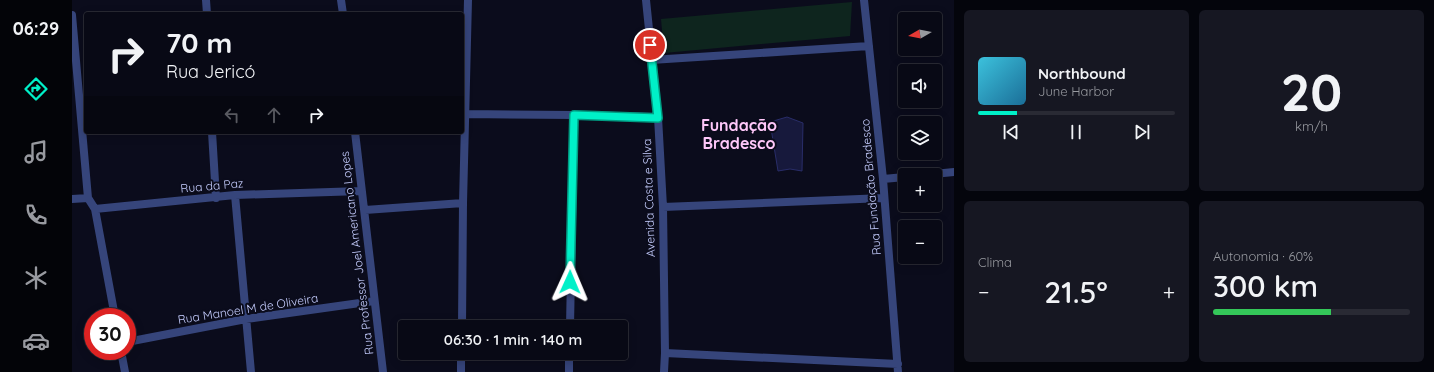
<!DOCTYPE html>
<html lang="pt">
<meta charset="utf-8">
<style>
body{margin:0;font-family:Quicksand,sans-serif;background:#161722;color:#f1f3f6;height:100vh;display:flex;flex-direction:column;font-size:15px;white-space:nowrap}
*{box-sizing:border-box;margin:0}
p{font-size:13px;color:#989aa0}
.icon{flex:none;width:22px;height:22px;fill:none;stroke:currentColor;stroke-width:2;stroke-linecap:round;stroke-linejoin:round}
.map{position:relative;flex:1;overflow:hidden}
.sheet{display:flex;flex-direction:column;gap:10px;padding:10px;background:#04050c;width:480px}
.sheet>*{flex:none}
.hud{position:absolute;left:12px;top:12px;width:380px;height:122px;border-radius:4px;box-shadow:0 2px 10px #0003,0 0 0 1px #292a34;background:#080915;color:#f1f3f6;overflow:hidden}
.needle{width:26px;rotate:261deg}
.buttons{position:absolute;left:826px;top:12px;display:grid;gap:8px}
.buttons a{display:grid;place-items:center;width:44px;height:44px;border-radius:4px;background:#080915;box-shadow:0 2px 10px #0003,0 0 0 1px #292a34;font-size:20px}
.speed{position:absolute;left:12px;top:308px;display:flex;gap:8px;font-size:20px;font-weight:700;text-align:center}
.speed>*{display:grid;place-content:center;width:52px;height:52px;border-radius:50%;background:#080915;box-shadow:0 2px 10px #0003,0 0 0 1px #292a34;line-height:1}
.speed .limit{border:6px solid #d22;background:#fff;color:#111}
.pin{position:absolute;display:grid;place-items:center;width:34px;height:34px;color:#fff;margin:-17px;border:2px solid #fff;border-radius:50%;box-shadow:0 1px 4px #0007}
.me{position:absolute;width:44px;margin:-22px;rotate:1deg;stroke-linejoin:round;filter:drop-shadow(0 0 3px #0008)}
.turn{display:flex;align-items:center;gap:14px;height:84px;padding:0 16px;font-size:18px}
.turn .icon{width:52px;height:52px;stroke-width:2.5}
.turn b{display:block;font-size:28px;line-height:34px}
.lanes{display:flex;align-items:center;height:38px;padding:0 16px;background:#0003;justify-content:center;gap:20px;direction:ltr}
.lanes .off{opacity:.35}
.big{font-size:30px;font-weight:600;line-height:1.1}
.sheet .widget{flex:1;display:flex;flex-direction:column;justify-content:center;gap:6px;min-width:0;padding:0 14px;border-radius:6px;background:#161722}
.sheet .dial{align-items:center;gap:0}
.dial b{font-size:52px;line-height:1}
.song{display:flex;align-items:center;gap:12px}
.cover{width:48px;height:48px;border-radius:6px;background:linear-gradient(135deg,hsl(190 70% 55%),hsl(200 70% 35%))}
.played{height:4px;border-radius:2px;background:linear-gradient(90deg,#00f0c8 20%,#292a34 20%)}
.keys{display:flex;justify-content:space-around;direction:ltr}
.heat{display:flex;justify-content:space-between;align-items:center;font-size:22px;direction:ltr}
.charge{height:6px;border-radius:3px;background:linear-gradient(90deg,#34c759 60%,#292a34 0)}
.sheet .tiles{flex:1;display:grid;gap:10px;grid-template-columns:repeat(2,1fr)}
.trip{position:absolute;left:326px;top:320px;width:230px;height:40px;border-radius:4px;background:#080915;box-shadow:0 2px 10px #0003,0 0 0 1px #292a34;font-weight:600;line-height:40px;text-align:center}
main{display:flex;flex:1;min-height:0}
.tab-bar{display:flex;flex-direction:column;width:72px;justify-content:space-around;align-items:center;background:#030408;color:#989aa0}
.tab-bar .icon{width:28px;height:28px}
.tab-bar .selected{color:#00f0c8}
.tab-bar b{font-size:18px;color:#f1f3f6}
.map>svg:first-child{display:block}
</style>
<main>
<nav class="tab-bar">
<b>06:29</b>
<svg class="icon selected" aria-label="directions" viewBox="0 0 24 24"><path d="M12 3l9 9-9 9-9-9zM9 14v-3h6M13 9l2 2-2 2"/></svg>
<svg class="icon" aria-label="music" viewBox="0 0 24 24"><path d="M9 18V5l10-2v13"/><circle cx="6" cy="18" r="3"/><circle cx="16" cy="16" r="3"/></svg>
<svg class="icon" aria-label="phone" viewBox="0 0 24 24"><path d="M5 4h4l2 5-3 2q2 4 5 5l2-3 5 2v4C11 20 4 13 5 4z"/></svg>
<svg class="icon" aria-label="climate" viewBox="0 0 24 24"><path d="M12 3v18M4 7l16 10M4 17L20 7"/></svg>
<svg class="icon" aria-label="car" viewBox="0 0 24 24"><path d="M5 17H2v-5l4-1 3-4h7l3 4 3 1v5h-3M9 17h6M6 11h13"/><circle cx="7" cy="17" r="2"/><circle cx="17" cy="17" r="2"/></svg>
</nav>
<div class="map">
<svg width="882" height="372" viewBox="0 0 882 372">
<rect width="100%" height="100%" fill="#0b0c1c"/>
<!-- green -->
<path fill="#0e251e" d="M780,2L778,36L592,53L589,19Z"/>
<!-- building -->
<path fill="#17193c" stroke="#292d69" d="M715,117L731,123L730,171L718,169L706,171L698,122Z"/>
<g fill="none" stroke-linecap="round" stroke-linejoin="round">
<!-- street -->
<path stroke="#36457b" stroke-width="8" d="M134,0L135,14
M269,0L271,14
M574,0L586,117L591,207L593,353L592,372
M792,0L811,179L826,372
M0,15L16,198
M579,60L797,46
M394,114L502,115L586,117
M140,132L144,198
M283,132L311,372
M852,175L882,172
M811,179L833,177
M163,195L179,372
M0,199L16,198L23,209L163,195L289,191
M591,207L812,198
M23,209L43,317
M293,210L391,203
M390,327L391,203L396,0
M498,327L502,115
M55,342L174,319L302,301
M49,351L53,372
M593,353L826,364
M389,372V353
M497,372V353"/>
</g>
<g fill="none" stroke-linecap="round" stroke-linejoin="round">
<!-- route casing -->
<g stroke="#009c82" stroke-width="10">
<path id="route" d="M498,282L502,115L586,118L578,45"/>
</g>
<!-- route -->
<use href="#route" stroke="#00f0c8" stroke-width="7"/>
</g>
<g text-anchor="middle" stroke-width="4" stroke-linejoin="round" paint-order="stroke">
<!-- street labels -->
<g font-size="12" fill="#c6ceff" stroke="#0b0c1c">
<text transform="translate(140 186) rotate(-5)" y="4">Rua da Paz</text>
<text transform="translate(799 187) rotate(-95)" y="4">Rua Fundação Bradesco</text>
<text transform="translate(577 198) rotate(-92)" y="4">Avenida Costa e Silva</text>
<text transform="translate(285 253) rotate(-97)" y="4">Rua Professor Joel Americano Lopes</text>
<text transform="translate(176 309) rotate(-9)" y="4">Rua Manoel M de Oliveira</text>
</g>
<!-- district labels -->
<g font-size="16" font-weight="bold" fill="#ffc8fa" stroke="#0b0c1c">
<text x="667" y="131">Fundação<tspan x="667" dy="18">Bradesco</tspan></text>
</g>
</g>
</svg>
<div class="buttons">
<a><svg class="needle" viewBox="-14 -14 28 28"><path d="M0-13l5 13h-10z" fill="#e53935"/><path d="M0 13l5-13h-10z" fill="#989aa0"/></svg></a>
<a><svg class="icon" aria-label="sound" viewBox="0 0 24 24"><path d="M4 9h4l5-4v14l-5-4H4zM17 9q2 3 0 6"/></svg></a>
<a><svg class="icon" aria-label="layers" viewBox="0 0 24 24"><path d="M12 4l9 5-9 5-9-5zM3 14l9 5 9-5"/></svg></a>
<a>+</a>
<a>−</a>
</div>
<div class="speed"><div class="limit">30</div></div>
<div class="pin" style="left:578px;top:45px;background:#d93025"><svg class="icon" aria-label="arrive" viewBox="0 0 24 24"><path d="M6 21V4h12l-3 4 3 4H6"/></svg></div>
<svg class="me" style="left:498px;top:282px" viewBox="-20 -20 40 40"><path d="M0-17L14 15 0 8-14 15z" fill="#00f0c8" stroke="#fff" stroke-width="4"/></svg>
<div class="trip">06:30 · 1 min · 140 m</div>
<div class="hud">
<div class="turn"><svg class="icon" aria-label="right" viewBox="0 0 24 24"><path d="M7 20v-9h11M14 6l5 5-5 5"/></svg><div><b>70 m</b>Rua Jericó</div></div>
<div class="lanes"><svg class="icon off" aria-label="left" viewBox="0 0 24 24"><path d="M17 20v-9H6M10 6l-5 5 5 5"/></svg><svg class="icon off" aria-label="ahead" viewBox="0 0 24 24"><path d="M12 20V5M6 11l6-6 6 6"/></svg><svg class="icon" aria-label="right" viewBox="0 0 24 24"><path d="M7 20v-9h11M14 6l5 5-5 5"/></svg></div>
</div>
</div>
<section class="sheet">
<div class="tiles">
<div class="widget">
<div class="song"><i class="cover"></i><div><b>Northbound</b><p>June Harbor</p></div></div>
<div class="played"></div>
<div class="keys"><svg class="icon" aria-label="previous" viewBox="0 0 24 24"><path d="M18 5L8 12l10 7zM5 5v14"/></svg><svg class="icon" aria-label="pause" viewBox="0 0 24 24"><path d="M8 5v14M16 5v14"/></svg><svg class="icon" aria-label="next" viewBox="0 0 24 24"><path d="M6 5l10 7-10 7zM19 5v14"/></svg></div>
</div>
<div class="widget dial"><b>20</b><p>km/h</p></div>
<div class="widget"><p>Clima</p>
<div class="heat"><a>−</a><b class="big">21.5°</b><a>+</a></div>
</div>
<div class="widget"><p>Autonomia · 60%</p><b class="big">300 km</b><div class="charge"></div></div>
</div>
</section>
</main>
